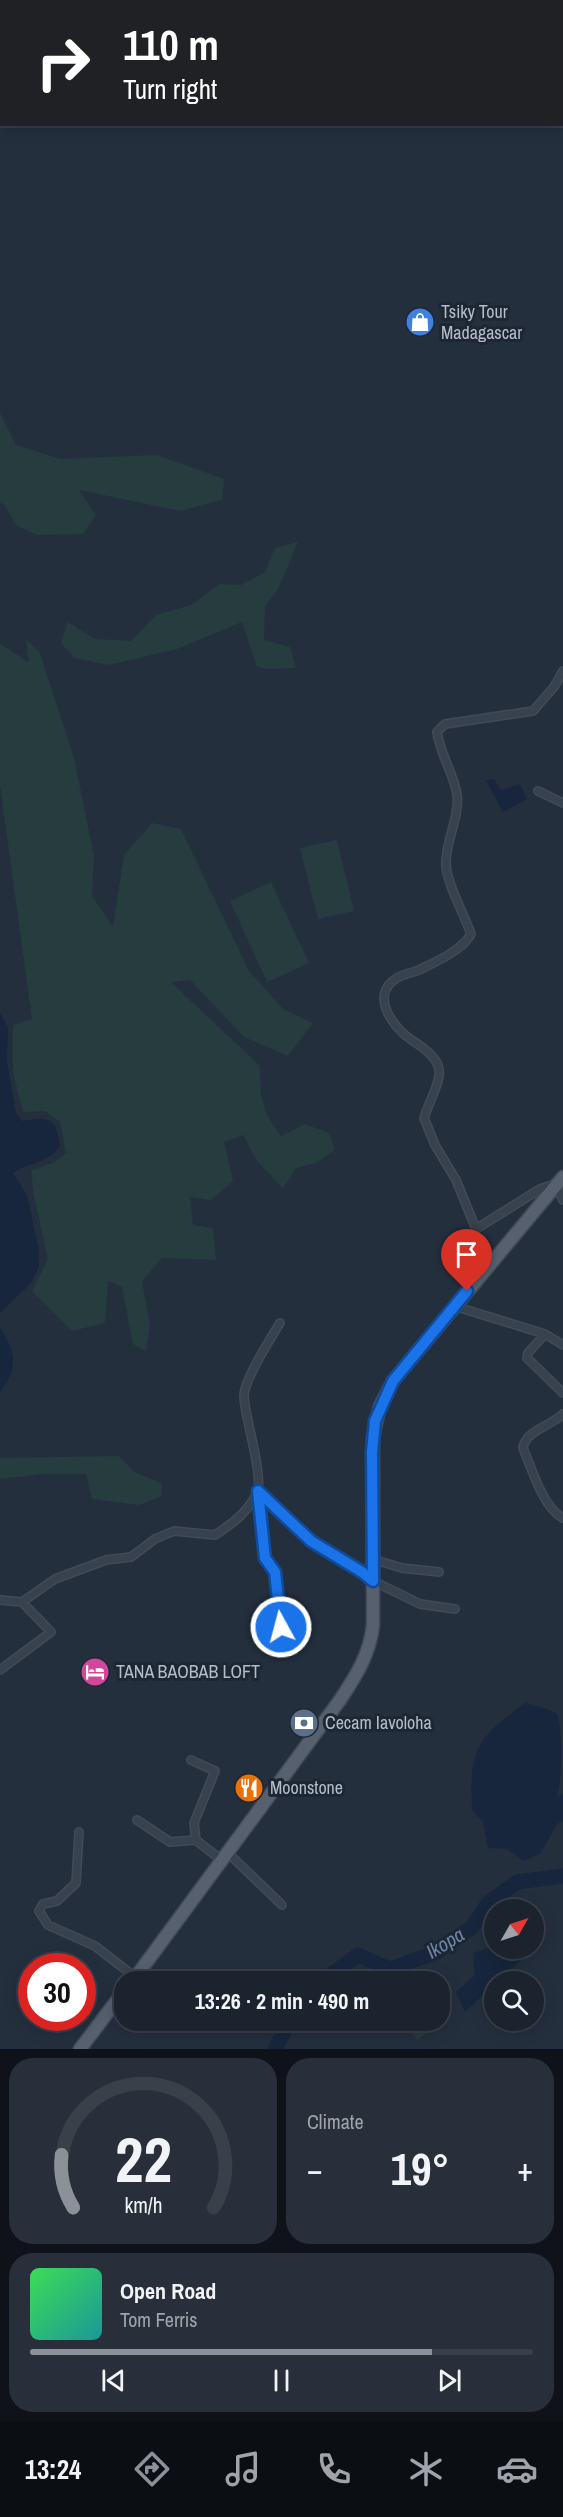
<!DOCTYPE html>
<meta charset="utf-8">
<style>
body{margin:0;font-family:"Archivo Narrow",sans-serif;background:#282f3a;color:#f1f3f6;height:100vh;display:flex;flex-direction:column;font-size:22px;white-space:nowrap}
*{box-sizing:border-box;margin:0}
p{font-size:20px;color:#a0a4aa}
.icon{flex:none;width:33px;height:33px;fill:none;stroke:currentColor;stroke-width:2;stroke-linecap:round;stroke-linejoin:round}
.map{position:relative;height:2049px;overflow:hidden}
.panel{display:flex;flex-direction:column;gap:9px;padding:9px;background:#0f1319;flex:1}
.panel>*{flex:none}
.guide{position:absolute;left:0px;top:0px;width:564px;height:126px;box-shadow:0 3px 15px #0003,0 0 0 2px #39404a;background:#202124;color:#fff;overflow:hidden}
.needle{width:39px;rotate:51deg}
.tools{position:absolute;left:484px;top:1899px;display:grid;gap:12px}
.tools a{display:grid;place-items:center;width:60px;height:60px;border-radius:50%;background:#1b232e;box-shadow:0 3px 15px #0003,0 0 0 2px #39404a;font-size:30px}
.speed{position:absolute;left:18px;top:1953px;display:flex;gap:12px;font-size:30px;font-weight:700;text-align:center}
.speed>*{display:grid;place-content:center;width:78px;height:78px;border-radius:50%;background:#1b232e;box-shadow:0 3px 15px #0003,0 0 0 2px #39404a;line-height:1}
.speed .limit{border:9px solid #d22;background:#fff;color:#111}
.pin{position:absolute;display:grid;place-items:center;width:51px;height:51px;color:#fff;margin:-62px -26px;border-radius:50% 50% 50% 0;rotate:-45deg;box-shadow:0 0 6px #0007}
.pin .icon{rotate:45deg}
.me{position:absolute;width:66px;margin:-33px;rotate:353deg;stroke-linejoin:round;filter:drop-shadow(0 0 4px #0008)}
.turn{display:flex;align-items:center;gap:21px;height:126px;padding:0 24px;font-size:27px}
.turn .icon{width:78px;height:78px;stroke-width:2.5}
.turn b{display:block;font-size:42px;line-height:51px}
.big{font-size:45px;font-weight:800;line-height:1.1}
.panel .card{flex:1;display:flex;flex-direction:column;justify-content:center;gap:9px;min-width:0;padding:0 21px;border-radius:24px;background:#282f3a}
.panel .dial{align-items:center;gap:0}
.dial svg{height:156px;overflow:visible;fill:none;stroke:#39404a;stroke-width:7;stroke-linecap:round;text-anchor:middle}
.dial text{fill:#f1f3f6;stroke:none}
.song{display:flex;align-items:center;gap:18px}
.cover{width:72px;height:72px;border-radius:9px;background:linear-gradient(135deg,hsl(130 70% 55%),hsl(180 70% 35%))}
.played{height:6px;border-radius:3px;background:linear-gradient(90deg,#8c9099 80%,#39404a 80%)}
.keys{display:flex;justify-content:space-around;direction:ltr}
.heat{display:flex;justify-content:space-between;align-items:center;font-size:33px;direction:ltr}
.panel .tiles{flex:1;display:grid;gap:9px;grid-template-columns:1fr 1fr}
.card:last-child{grid-column:span 2}
.trip{position:absolute;left:114px;top:1971px;width:336px;height:60px;border-radius:24px;background:#1b232e;box-shadow:0 3px 15px #0003,0 0 0 2px #39404a;font-weight:800;line-height:60px;text-align:center}
.menu{display:flex;height:96px;justify-content:space-around;align-items:center;background:#0b0e12;color:#a0a4aa}
.menu .icon{width:42px;height:42px}
.menu .on{color:#8c9099}
.menu b{font-size:27px;color:#f1f3f6}
.map>svg:first-child{display:block}
</style>
<div class="map">
<svg width="563" height="2049" viewBox="0 0 563 2049">
<rect width="100%" height="100%" fill="#242f3e"/>
<!-- green -->
<path fill="#263c3f" d="M0,413L16,445L60,459L157,455L224,479L222,500L180,511L79,490L96,515L83,534L37,535L17,526L4,504L0,503Z
M298,542L279,587L265,607L264,640L290,647L296,668L269,669L257,667L242,622L177,649L108,665L74,658L61,643L68,622L95,639L131,641L156,615L191,605L219,584L241,585L265,572L275,548Z
M26,639L40,653L74,758L94,856L92,896L113,927L124,855L152,823L181,829L249,971L283,1009L313,1023L288,1056L244,1037L190,980L171,982L260,1066C260,1099 261,1109 281,1136L305,1124L329,1133L335,1150L316,1163L296,1168L283,1188L257,1161L243,1135L224,1142L233,1181L211,1200L190,1197L193,1225L213,1228L216,1260L162,1258L142,1282L150,1325L146,1351L133,1344L122,1287L108,1281L105,1323L72,1331L32,1291L48,1259L34,1196L31,1171L55,1162L66,1153L60,1122L45,1111L23,1112L13,1073V1025L32,1019L0,785V644L29,662Z
M337,840L354,911L318,919L300,848Z
M271,882L309,963L267,982L230,901Z
M119,1456L134,1472L161,1483L162,1496L139,1505L92,1499L86,1474H43L0,1479V1458Z
M402,2021H421L428,2031L418,2040Z"/>
<!-- water -->
<path fill="#17263c" d="M494,779L501,790L520,784L527,799L503,812L486,780Z
M0,1012L8,1028L7,1061L16,1113L22,1121C48,1116 56,1117 60,1146C48,1164 31,1161 13,1173L27,1195L39,1251V1266L31,1283L0,1313Z
M0,1328C16,1352 19,1368 0,1392Z
M525,1703C534,1706 550,1708 557,1714C563,1726 562,1781 557,1797L563,1794V1821L557,1824L541,1853L524,1861L507,1849L488,1848L483,1822L472,1810C469,1749 476,1739 525,1703Z
M495,1946V1948L524,1949L528,1954L498,1981L495,1982V1984L465,2012L456,1992L475,1975L473,1953Z"/>
<g fill="none" stroke-linecap="round" stroke-linejoin="round">
<!-- river -->
<path stroke="#17263c" stroke-width="15" d="M321,1982L358,1955L390,1969L437,1952L472,1927L489,1902L517,1882L563,1876
M275,2049L290,2020"/>
<!-- street casing -->
<g stroke="#414a57" stroke-width="10">
<path id="street" d="M0,93V98
M563,671L554,687L533,711L445,724L437,732C440,754 453,772 457,794C460,817 445,842 446,864C446,882 465,916 471,934C463,950 435,962 419,970C412,973 403,974 397,978C368,995 394,1029 413,1041C455,1067 437,1079 424,1118L435,1145L456,1180L476,1229L540,1189L555,1184L563,1200
M538,791L563,803
M454,1306L545,1334L563,1345
M545,1334L528,1353L527,1358L563,1393
M563,1414C551,1426 526,1430 523,1448C532,1469 543,1508 563,1518
M258,1491L311,1541L362,1572L373,1581L420,1604L455,1609
M258,1491L265,1559L275,1572L281,1627L275,1643L269,1648
M372,1559L402,1568L439,1572
M0,1600L22,1602L55,1579L106,1560L131,1557L155,1539L174,1531L215,1535C232,1524 248,1512 257,1493C264,1477 245,1418 244,1397C243,1381 271,1338 280,1323
M0,1670L51,1632L22,1602
M191,1760L215,1771L194,1823L196,1840L220,1859
M137,1820L170,1842L196,1840
M79,1832L76,1883L57,1901L43,1904L39,1911L48,1925L95,1946L135,1977
M227,1852L282,1905"/>
</g>
<!-- primary casing -->
<g stroke="#414a57" stroke-width="15">
<path id="primary" d="M132,1982L340,1700C356,1676 370,1654 373,1625V1437L380,1406L393,1381L563,1177
M80,2049L124,1991"/>
</g>
<!-- street -->
<use href="#street" stroke="#38414e" stroke-width="7"/>
<!-- primary -->
<use href="#primary" stroke="#56606e" stroke-width="12"/>
</g>
<g fill="none" stroke-linecap="round" stroke-linejoin="round">
<!-- route casing -->
<g stroke="#114b97" stroke-width="15">
<path id="route" d="M281,1627L275,1572L265,1558L258,1491L311,1541L362,1572L373,1581L372,1452L375,1421L393,1381L467,1291"/>
</g>
<!-- route -->
<use href="#route" stroke="#1a73e8" stroke-width="10"/>
</g>
<!-- icons -->
<defs>
<g id="shop-disc" transform="scale(1.5)"><circle r="9.5" fill="#3f7fe0" stroke="#1d2633"/><path d="M-5-2.5h2.3a2.7 3.5 0 0 1 5.4 0H5L5.5 6h-11ZM-1.5-2.5h3a1.5 2.3 0 0 0-3 0Z" fill="#fff"/></g>
<g id="hotel-disc" transform="scale(1.5)"><circle r="9.5" fill="#d1479c" stroke="#1d2633"/><path d="M-6-4.5h1.5V1H6V5H4.5V3h-9V5H-6ZM-4 0a1.8 1.8 0 1 1 3.6 0ZM.5 0V-2.5h3Q6-2.5 6 0Z" fill="#fff"/></g>
<g id="bank-disc" transform="scale(1.5)"><circle r="9.5" fill="#5c6f8a" stroke="#1d2633"/><path d="M-6-4H6V4H-6ZM0-2.3a2.3 2.3 0 1 0 0 4.6a2.3 2.3 0 1 0 0-4.6Z" fill="#fff"/></g>
<g id="restaurant-disc" transform="scale(1.5)"><circle r="9.5" fill="#e8710a" stroke="#1d2633"/><path d="M-5-6h1v4h1v-4h1v4h1v-4h1v5L-1.5 .5V6h-2V.5L-5-1ZM5-6V6H3V1.5H1.5Q1.5-4 5-6Z" fill="#fff"/></g>
</defs>
<g fill-rule="evenodd">
<use href="#shop-disc" x="420" y="322"/>
<use href="#hotel-disc" x="95" y="1672"/>
<use href="#bank-disc" x="304" y="1723"/>
<use href="#restaurant-disc" x="249" y="1788"/>
</g>
<g text-anchor="middle" stroke-width="6" stroke-linejoin="round" paint-order="stroke">
<!-- poi labels -->
<g font-size="18" fill="#b4bcc9" stroke="#1d2633" text-anchor="start">
<text x="441" y="318">Tsiky Tour<tspan x="441" dy="21">Madagascar</tspan></text>
<text x="116" y="1678">TANA BAOBAB LOFT</text>
<text x="325" y="1729">Cecam Iavoloha</text>
<text x="270" y="1794">Moonstone</text>
</g>
<!-- water labels -->
<g font-size="20" font-style="italic" fill="#6d86a8" stroke="#1d2633">
<text transform="translate(445 1943) rotate(-31)" y="7">Ikopa</text>
</g>
</g>
</svg>
<div class="tools">
<a><svg class="needle" viewBox="-14 -14 28 28"><path d="M0-13l5 13h-10z" fill="#e53935"/><path d="M0 13l5-13h-10z" fill="#a0a4aa"/></svg></a>
<a><svg class="icon" aria-label="search" viewBox="0 0 24 24"><circle cx="10" cy="10" r="6"/><path d="M15 15l6 6"/></svg></a>
</div>
<div class="speed"><div class="limit">30</div></div>
<div class="pin" style="left:467px;top:1291px;background:#d93025"><svg class="icon" aria-label="arrive" viewBox="0 0 24 24"><path d="M6 21V4h12l-3 4 3 4H6"/></svg></div>
<svg class="me" style="left:281px;top:1627px" viewBox="-20 -20 40 40"><circle r="17" fill="#1a73e8" stroke="#fff" stroke-width="3"/><path d="M0-11L8 9 0 5-8 9z" fill="#fff"/></svg>
<div class="trip">13:26 · 2 min · 490 m</div>
<div class="guide">
<div class="turn"><svg class="icon" aria-label="right" viewBox="0 0 24 24"><path d="M7 20v-9h11M14 6l5 5-5 5"/></svg><div><b>110 m</b>Turn right</div></div>
</div>
</div>
<section class="panel">
<div class="tiles">
<div class="card dial"><svg viewBox="0 0 100 80">
<path d="M14 69A42 42 0 1 1 86 69"/>
<path d="M14 69A42 42 0 0 1 8 42" stroke="#8c9099"/>
<text x="50" y="56" font-size="32" font-weight="700">22</text>
<text x="50" y="72" font-size="11">km/h</text>
</svg></div>
<div class="card"><p>Climate</p>
<div class="heat"><a>−</a><b class="big">19°</b><a>+</a></div>
</div>
<div class="card">
<div class="song"><i class="cover"></i><div><b>Open Road</b><p>Tom Ferris</p></div></div>
<div class="played"></div>
<div class="keys"><svg class="icon" aria-label="previous" viewBox="0 0 24 24"><path d="M18 5L8 12l10 7zM5 5v14"/></svg><svg class="icon" aria-label="pause" viewBox="0 0 24 24"><path d="M8 5v14M16 5v14"/></svg><svg class="icon" aria-label="next" viewBox="0 0 24 24"><path d="M6 5l10 7-10 7zM19 5v14"/></svg></div>
</div>
</div>
</section>
<nav class="menu">
<b>13:24</b>
<svg class="icon on" aria-label="directions" viewBox="0 0 24 24"><path d="M12 3l9 9-9 9-9-9zM9 14v-3h6M13 9l2 2-2 2"/></svg>
<svg class="icon" aria-label="music" viewBox="0 0 24 24"><path d="M9 18V5l10-2v13"/><circle cx="6" cy="18" r="3"/><circle cx="16" cy="16" r="3"/></svg>
<svg class="icon" aria-label="phone" viewBox="0 0 24 24"><path d="M5 4h4l2 5-3 2q2 4 5 5l2-3 5 2v4C11 20 4 13 5 4z"/></svg>
<svg class="icon" aria-label="climate" viewBox="0 0 24 24"><path d="M12 3v18M4 7l16 10M4 17L20 7"/></svg>
<svg class="icon" aria-label="car" viewBox="0 0 24 24"><path d="M5 17H2v-5l4-1 3-4h7l3 4 3 1v5h-3M9 17h6M6 11h13"/><circle cx="7" cy="17" r="2"/><circle cx="17" cy="17" r="2"/></svg>
</nav>
